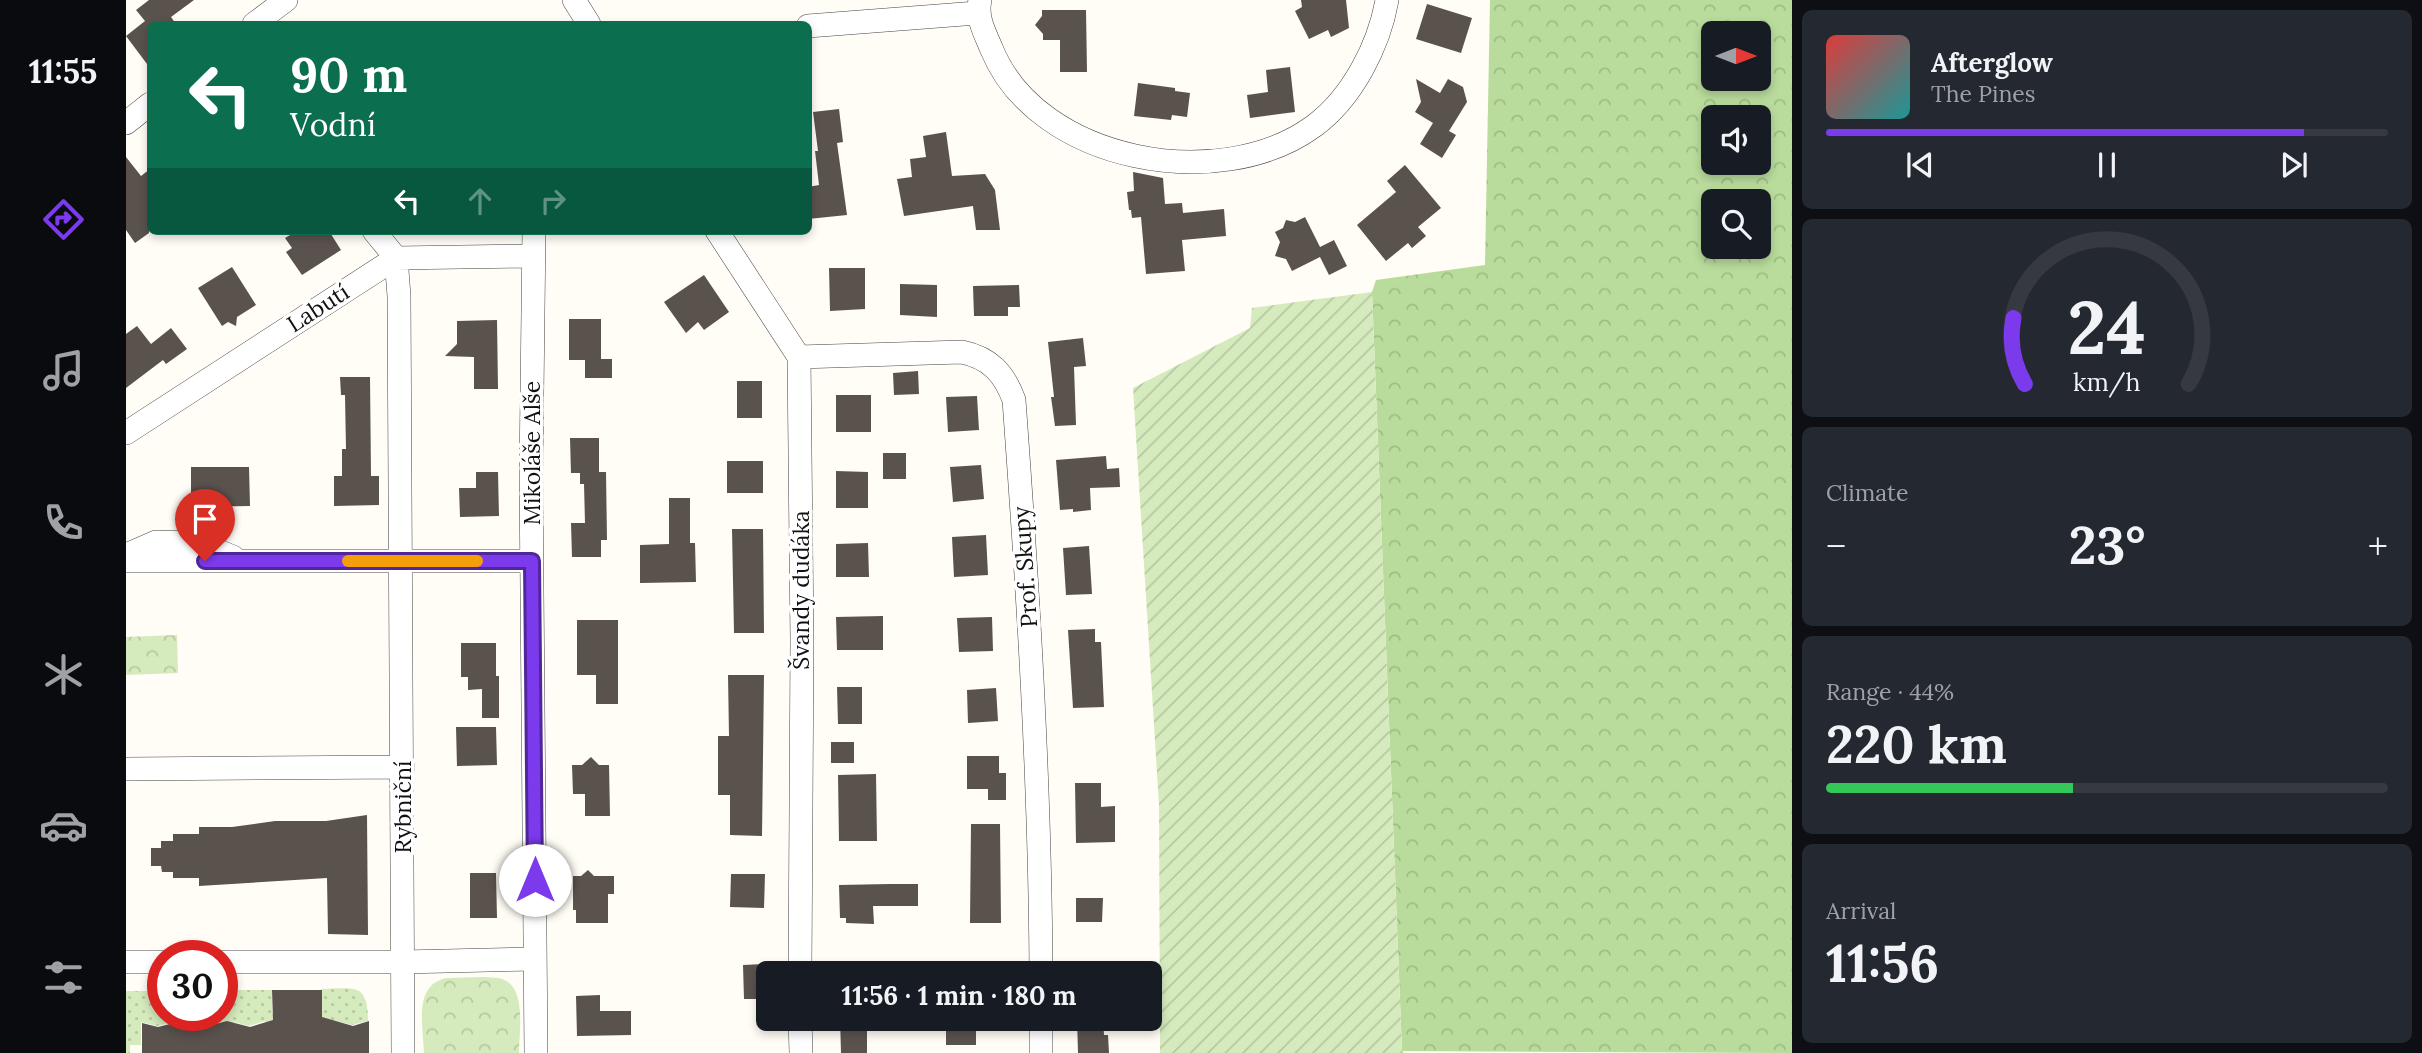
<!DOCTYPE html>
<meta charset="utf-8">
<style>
body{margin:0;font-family:Lora,serif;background:#242831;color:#f1f3f6;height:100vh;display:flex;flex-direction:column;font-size:26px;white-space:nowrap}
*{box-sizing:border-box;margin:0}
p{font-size:23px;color:#9ea1a6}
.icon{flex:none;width:38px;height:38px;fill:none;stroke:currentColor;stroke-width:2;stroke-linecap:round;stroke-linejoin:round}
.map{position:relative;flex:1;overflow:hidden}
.sheet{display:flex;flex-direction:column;gap:10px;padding:10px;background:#0d0f14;width:630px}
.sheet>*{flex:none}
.banner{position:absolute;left:21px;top:21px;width:665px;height:214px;border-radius:10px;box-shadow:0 4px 10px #0003;background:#0b6e4f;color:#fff;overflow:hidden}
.needle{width:46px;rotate:90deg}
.fabs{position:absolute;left:1575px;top:21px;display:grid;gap:14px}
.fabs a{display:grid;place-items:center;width:70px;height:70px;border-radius:10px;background:#171b24;box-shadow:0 4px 10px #0003;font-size:35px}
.speed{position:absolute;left:21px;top:940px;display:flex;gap:14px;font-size:35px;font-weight:700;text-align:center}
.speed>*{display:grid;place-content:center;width:91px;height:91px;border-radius:50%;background:#171b24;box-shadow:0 4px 10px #0003;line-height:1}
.speed .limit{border:10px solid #d22;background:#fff;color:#111}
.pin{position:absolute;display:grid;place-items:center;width:60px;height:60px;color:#fff;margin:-72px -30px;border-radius:50% 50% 50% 0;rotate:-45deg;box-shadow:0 0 7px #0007}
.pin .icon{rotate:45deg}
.me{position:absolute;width:77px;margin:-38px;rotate:0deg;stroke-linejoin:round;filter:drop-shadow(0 0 5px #0008)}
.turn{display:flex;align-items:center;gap:24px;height:147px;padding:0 28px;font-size:32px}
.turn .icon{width:91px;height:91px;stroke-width:2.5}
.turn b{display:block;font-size:49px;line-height:60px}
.lanes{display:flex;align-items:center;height:66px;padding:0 28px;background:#0003;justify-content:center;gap:35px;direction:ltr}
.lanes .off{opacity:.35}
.big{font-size:52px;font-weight:700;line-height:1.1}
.sheet .tile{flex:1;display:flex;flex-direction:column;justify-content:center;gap:10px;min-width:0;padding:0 24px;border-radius:10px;background:#242831}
.sheet .dial{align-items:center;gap:0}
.dial svg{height:182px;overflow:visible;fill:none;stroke:#363941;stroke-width:7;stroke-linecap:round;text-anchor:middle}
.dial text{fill:#f1f3f6;stroke:none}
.song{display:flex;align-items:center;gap:21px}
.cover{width:84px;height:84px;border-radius:10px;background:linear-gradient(135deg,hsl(0 70% 55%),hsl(180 70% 35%))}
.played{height:7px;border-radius:4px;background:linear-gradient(90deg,#7c3aed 85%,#363941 85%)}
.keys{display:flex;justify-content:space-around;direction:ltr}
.heat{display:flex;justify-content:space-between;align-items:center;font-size:38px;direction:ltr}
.charge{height:10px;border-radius:5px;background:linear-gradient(90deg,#34c759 44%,#363941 0)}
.trip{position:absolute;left:630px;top:961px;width:406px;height:70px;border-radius:10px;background:#171b24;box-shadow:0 4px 10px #0003;font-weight:700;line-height:70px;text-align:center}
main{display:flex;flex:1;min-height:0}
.tabs{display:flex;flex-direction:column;width:126px;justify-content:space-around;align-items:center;background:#090b0e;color:#9ea1a6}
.tabs .icon{width:49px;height:49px}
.tabs .on{color:#7c3aed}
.tabs b{font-size:32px;color:#f1f3f6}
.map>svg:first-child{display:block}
</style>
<main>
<nav class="tabs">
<b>11:55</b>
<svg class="icon on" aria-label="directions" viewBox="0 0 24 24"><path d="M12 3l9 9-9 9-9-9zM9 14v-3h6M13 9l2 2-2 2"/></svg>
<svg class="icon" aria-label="music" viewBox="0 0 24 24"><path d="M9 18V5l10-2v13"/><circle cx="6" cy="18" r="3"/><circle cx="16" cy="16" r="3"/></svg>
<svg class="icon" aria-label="phone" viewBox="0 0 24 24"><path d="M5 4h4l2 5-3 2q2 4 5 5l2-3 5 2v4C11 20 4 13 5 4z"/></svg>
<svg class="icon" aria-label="climate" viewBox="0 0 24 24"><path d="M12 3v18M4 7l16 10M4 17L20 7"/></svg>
<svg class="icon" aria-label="car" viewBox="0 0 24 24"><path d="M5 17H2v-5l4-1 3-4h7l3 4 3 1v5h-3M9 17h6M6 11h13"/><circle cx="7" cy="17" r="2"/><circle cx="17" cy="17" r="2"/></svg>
<svg class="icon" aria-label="filters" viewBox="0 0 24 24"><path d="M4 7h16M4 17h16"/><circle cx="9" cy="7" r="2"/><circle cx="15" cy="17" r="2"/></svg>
</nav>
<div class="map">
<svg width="1666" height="1053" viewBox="0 0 1666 1053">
<defs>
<pattern id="grass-dots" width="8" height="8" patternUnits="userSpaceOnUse" patternTransform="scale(1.75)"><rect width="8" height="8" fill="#d5ebbd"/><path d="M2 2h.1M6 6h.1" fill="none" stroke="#b6c8a1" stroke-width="1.8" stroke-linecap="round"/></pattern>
<pattern id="forest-crowns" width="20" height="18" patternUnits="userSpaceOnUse" patternTransform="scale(1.75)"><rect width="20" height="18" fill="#b9dc9c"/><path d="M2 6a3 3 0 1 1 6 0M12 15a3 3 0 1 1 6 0" fill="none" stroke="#9ebc85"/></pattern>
<pattern id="park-crowns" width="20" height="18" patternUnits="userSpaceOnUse" patternTransform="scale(1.75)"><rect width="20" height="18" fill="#d5ebbd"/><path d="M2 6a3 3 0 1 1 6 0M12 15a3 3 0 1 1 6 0" fill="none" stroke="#b6c8a1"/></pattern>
<pattern id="garden-furrows" width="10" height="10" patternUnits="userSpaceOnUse" patternTransform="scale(1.75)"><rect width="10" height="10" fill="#d5ebbd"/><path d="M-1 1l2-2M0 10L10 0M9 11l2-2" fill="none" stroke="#b6c8a1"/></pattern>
</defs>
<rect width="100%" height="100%" fill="#fffdf5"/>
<!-- grass -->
<path fill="url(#grass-dots)" d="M195,989C227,989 242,981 242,1021L226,1025L210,1021V1044H188L195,1012Z
M96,990H146V1013H153L139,1044V1021L123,1026L108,1022L107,1045H93V1022L77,1026L61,1022V1045H47V1022L31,1026L15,1022V1045H4V1053H0V991H37V1015H96Z"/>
<!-- forest -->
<path fill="url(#forest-crowns)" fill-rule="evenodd" d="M1364,0H1666V1053L1276,1051L1246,292L1250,280L1359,265ZM1587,33H1633V79H1587ZM1587,117H1633V163H1587ZM1587,201H1633V247H1587Z"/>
<!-- park -->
<path fill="url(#park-crowns)" d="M51,635L52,673L0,675V637Z
M321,978C338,978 356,976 372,978C402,983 393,1031 393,1053H298C297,1026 287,984 321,978Z"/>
<!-- garden -->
<path fill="url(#garden-furrows)" d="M1246,292L1276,1051L1279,1053H1034L1033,805L1007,388L1124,328L1126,308Z"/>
<!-- building -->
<path fill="#5a524d" d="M23,0H68L45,17L50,24H24V68L0,36L19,21L10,10Z
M1175,0H1220L1223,28L1205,37L1202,30L1183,39L1169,11L1176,7Z
M1301,4L1346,18L1335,53L1290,39Z
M916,10H960L961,72H934V40H917V34L909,25L916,16Z
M1164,67L1169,112L1124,118L1121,95L1142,92L1140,70Z
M1290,79L1314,93L1322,79L1337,87L1341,102L1323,131L1330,135L1316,158L1294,144L1307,123L1289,112L1295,102Z
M1012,83L1049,88V91L1064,93L1061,117L1046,115L1045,120L1008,116Z
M713,109L717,142L711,143L721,215L682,219V187L693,185L689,151H692L687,112Z
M820,132L826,176L859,174L869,190L874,230H850L847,206L778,216L771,179L786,177L784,159L800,157L797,136Z
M0,157L15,176L24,169L23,233L9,243L0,230Z
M1279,165L1315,208L1292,227L1300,236L1286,248L1282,243L1260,261L1231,225L1270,192L1261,181Z
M1007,172L1037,178L1039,204L1056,203L1057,213L1098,209L1100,236L1056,240L1059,271L1020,274L1015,217L1006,218L1005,210H1003L1001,192L1008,191Z
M1179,217L1194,247L1208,240L1221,266L1203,275L1194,257L1166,271L1160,259L1149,256L1154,242L1149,232L1157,228L1160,220L1169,222Z
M171,231H203L215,250L176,275L160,252L166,248L159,238Z
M106,267L130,305L111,317L110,326L102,322L96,326L72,288Z
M703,268H739V309L704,311Z
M578,275L603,312L578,330L572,322L560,333L538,302Z
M774,284L811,285V317L774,315Z
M893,285L894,307H882V316H848L847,286Z
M443,319H475V359H486V378H459V360H443Z
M371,320L372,389H348V357L319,356L331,344V321Z
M11,326L25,344L45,328L61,349L40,364L37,360L0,388V334Z
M957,338L960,366L948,367L950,425L929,426L925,397H928L922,342Z
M792,371L793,394L768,395L767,373Z
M214,377H244L245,476H253V505L208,506V476H216V449H220L219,395H215Z
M611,381H636V418H611Z
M710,395H745V432H710Z
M851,396L853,430L822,432L820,397Z
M444,438H473V472H480L481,540H475V557H446L445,523H459L458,484H454V473H445Z
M757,453H780V479H757Z
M980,456L981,469L993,468L994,487L964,488L965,510L947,512V509L934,510L930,460Z
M601,461H637V493H601Z
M855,465L858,499L827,502L824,467Z
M65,467H123L124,506L65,507Z
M710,471L742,472V508H710Z
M350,472H372L373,516L334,517L333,488H350Z
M543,498H564V543H569L570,582L514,583V545L543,544Z
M606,529H637L638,633H608Z
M860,535L862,575L828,577L826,537Z
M742,543L743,577H710V544Z
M963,546L966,594L940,595L937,548Z
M757,616V650H711L710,617Z
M866,617L867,651L833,652L831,618Z
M451,620H492V704H470V675H451Z
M969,629V642H975L978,707L947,708L942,630Z
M335,643H370V676H373V718H356V689L342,690V677H335Z
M602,675H638L636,836L604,835V795H592V736H603Z
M711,687H736V724H712Z
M870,688L872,721L842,723L841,690Z
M330,727H370L371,765L331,766Z
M705,742H728V763H705Z
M841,756H873V773H880V800H862V789H841Z
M465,757L473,765H483L484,816H459V794H447L446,765H456Z
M750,774L751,841H713L712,775Z
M949,783H975V807L989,806V842L950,843Z
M241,815L242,935L202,934L201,878L73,886V878H47V872H36L35,866H25V848H35V841H47V834H73V827H106L149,821H200Z
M845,824H874L875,923H844Z
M462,870L468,876H488V894H482V923H450V910H447V876H455Z
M344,873H370L371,918H344Z
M605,874H639L638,908L604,907Z
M764,884H792V906H747L748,924L720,923V918H714L713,885Z
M950,898H977L976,922H950Z
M638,964L639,999H618L617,965Z
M146,990H196V1017L227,1026L243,1021V1053H16V1023L32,1027L56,1021L78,1027L101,1021L124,1027L147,1020Z
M474,995V1011H505V1035L451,1036L450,996Z
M714,1018H741V1053H715Z
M951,1018H977L978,1035H982L983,1053H952Z
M820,1025H850V1045H820Z"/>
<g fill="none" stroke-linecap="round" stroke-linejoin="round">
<!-- minor casing -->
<g stroke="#444" stroke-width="24">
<path id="minor" d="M448,0L463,24
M854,0C850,18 859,33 866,50C912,162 1094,195 1188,126C1226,98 1253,46 1261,0
M128,24L160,0
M682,26L851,13
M0,123L24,104
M248,231L270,258
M408,231L405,474L410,1053
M591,231L673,357L676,640L674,973
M270,258L273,296L277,1053
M673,357L836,352C864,358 878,373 888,400C902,590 914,782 915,973
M0,433L270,258L406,256
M0,555L30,542L73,543L107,557
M0,561H406
M0,769L277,767
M0,962H37
M96,962H277L409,959
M674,1018L675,1053
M915,1018V1053"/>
</g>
<!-- minor -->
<use href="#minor" stroke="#fff" stroke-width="23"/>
</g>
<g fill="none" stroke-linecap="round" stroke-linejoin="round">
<!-- route casing -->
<g stroke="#51269a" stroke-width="18">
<path id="route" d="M79,561H406L409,880"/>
</g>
<!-- route -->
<use href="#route" stroke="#7c3aed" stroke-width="12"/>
<!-- slow -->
<path stroke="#f59e0b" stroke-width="12" d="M222,561H351"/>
</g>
<g text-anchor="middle" stroke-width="7" stroke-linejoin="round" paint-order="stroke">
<!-- street labels -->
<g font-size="23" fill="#111" stroke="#fff">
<text transform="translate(192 308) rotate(-33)" y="8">Labutí</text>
<text transform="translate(406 453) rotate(-90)" y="8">Mikoláše Alše</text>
<text transform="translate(899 567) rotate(-94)" y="8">Prof. Skupy</text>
<text transform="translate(675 590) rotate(-90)" y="8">Švandy dudáka</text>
<text transform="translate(277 807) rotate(-90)" y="8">Rybniční</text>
</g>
</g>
</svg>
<div class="fabs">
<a><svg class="needle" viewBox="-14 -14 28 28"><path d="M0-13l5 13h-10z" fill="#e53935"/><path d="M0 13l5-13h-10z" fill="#9ea1a6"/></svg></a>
<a><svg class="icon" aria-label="sound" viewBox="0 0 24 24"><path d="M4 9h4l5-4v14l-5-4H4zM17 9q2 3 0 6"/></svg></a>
<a><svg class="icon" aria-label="search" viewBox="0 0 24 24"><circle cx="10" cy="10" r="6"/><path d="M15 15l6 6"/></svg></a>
</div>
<div class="speed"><div class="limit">30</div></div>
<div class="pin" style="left:79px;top:561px;background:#d93025"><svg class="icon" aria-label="arrive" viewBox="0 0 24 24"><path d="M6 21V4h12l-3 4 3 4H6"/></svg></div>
<svg class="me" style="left:409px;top:880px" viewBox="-20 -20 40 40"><circle r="19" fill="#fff"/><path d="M0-13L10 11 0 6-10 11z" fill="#7c3aed"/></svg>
<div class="trip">11:56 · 1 min · 180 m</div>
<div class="banner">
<div class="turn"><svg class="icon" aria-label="left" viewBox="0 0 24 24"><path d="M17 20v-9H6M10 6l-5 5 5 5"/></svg><div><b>90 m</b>Vodní</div></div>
<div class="lanes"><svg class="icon" aria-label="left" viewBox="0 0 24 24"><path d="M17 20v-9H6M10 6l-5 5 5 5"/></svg><svg class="icon off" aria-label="ahead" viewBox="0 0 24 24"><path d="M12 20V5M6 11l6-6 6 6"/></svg><svg class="icon off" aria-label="right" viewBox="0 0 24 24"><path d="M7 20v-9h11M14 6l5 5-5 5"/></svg></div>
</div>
</div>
<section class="sheet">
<div class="tile">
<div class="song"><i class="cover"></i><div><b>Afterglow</b><p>The Pines</p></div></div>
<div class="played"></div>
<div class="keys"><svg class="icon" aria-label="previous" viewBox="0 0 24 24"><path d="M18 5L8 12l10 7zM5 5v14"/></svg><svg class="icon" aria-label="pause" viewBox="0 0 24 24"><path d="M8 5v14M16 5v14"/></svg><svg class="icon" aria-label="next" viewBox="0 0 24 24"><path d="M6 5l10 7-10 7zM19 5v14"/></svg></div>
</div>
<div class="tile dial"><svg viewBox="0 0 100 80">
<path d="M14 69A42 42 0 1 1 86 69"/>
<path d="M14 69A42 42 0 0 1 9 40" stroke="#7c3aed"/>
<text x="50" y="56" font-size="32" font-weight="700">24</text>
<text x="50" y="72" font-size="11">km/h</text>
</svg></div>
<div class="tile"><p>Climate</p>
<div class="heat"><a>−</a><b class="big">23°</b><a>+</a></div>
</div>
<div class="tile"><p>Range · 44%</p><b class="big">220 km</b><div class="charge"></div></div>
<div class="tile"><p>Arrival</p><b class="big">11:56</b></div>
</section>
</main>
